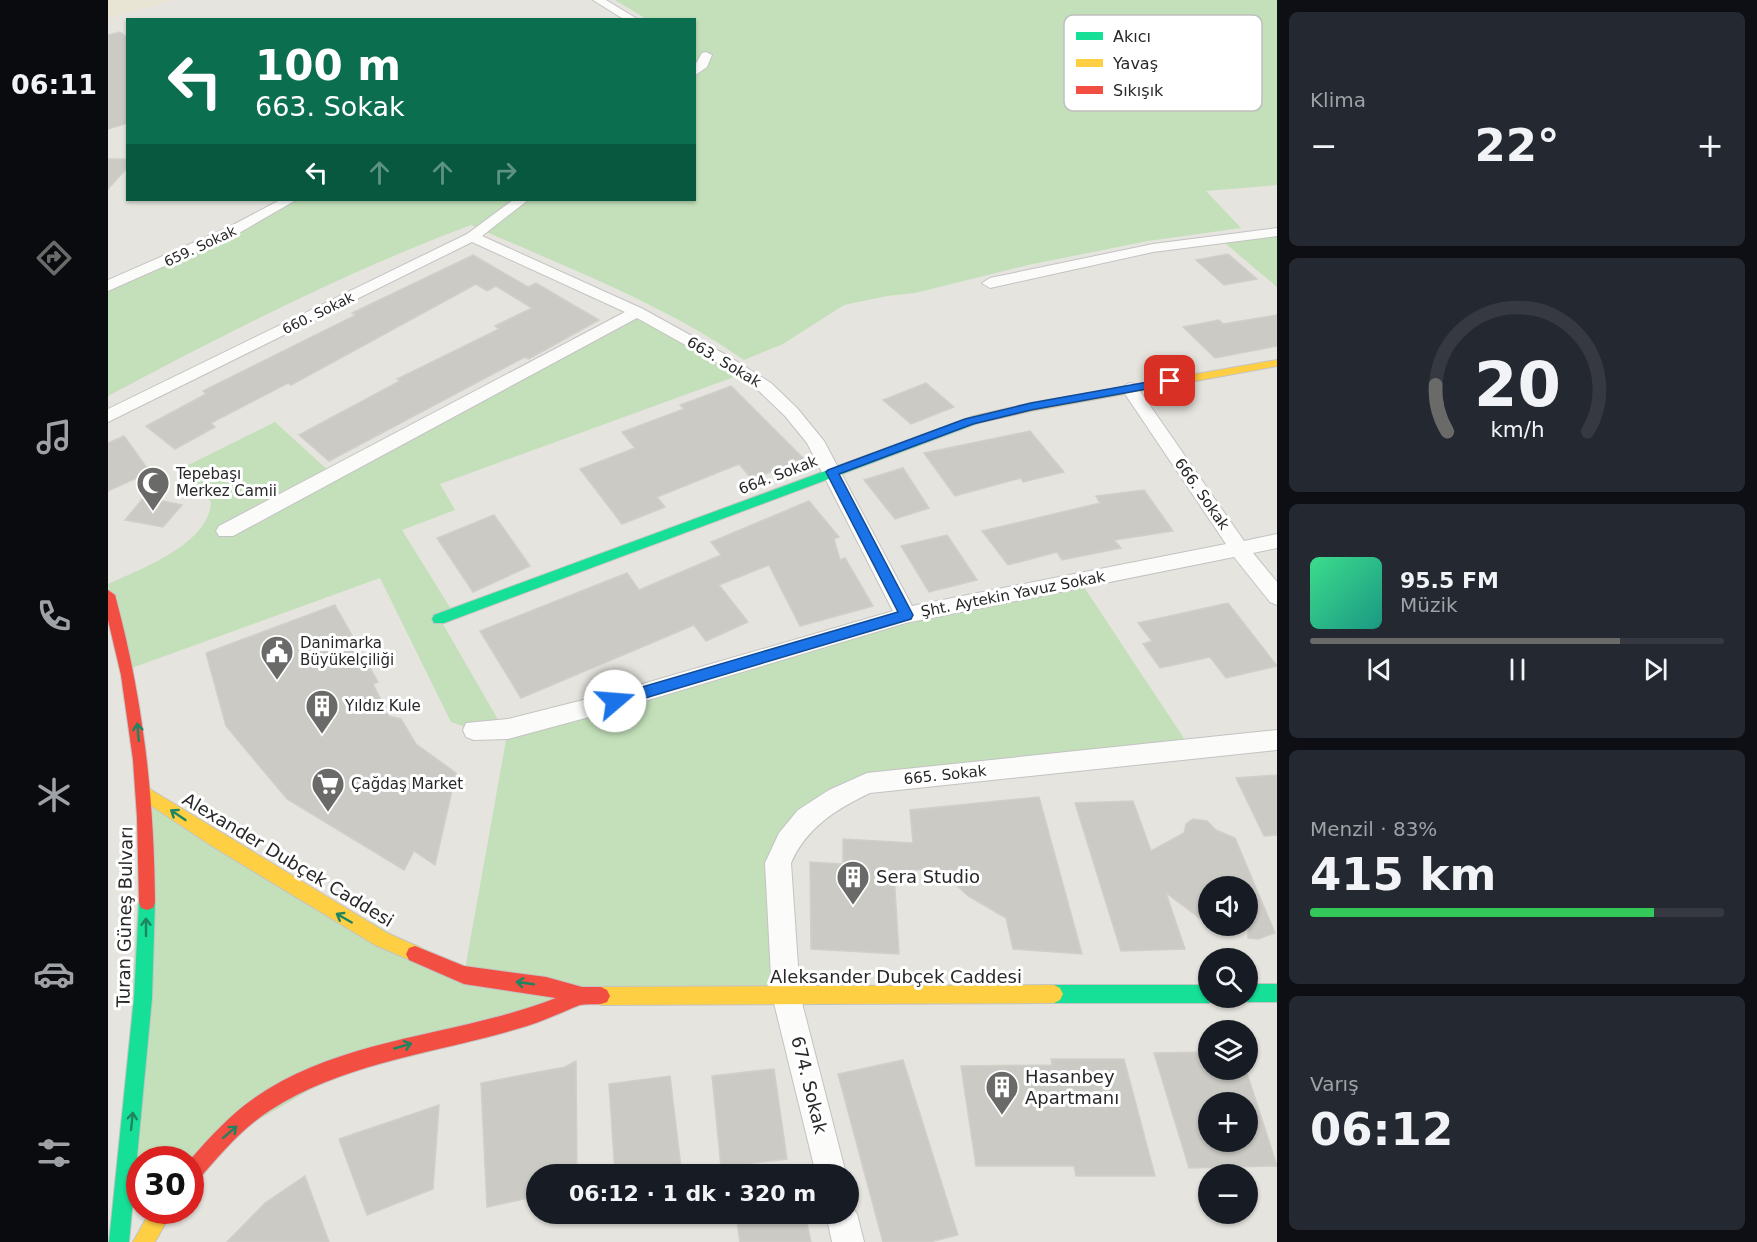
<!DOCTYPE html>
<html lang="tr">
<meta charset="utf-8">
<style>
body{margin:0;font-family:"DejaVu Sans",sans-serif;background:#242831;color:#f1f3f6;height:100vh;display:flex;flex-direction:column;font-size:22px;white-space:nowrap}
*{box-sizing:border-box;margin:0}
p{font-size:20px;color:#9ea1a6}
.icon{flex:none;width:33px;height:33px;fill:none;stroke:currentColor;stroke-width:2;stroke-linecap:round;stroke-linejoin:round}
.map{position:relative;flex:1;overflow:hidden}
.details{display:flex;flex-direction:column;gap:12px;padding:12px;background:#0d0f14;width:480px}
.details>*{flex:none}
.banner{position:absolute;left:18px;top:18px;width:570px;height:183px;border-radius:0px;box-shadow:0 2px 4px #0004;background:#0b6e4f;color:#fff;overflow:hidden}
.controls{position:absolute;left:1090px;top:876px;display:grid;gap:12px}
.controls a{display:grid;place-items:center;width:60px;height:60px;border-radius:50%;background:#171b24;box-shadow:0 2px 4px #0004;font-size:30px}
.speed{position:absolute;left:18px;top:1146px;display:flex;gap:12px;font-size:30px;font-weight:700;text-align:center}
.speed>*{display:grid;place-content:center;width:78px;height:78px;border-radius:50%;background:#171b24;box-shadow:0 2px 4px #0004;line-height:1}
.speed .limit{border:9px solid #d22;background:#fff;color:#111}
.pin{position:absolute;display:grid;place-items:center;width:51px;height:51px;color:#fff;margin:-26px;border-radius:12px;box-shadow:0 3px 9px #0006}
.me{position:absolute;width:66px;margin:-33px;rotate:72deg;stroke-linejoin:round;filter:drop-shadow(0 0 4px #0008)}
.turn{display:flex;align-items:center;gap:21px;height:126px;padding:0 30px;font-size:27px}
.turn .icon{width:78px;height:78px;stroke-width:2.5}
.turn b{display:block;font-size:42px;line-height:51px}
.lanes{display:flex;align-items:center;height:57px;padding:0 30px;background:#0003;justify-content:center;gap:30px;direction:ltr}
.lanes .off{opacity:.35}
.big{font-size:45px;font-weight:700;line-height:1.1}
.details .tile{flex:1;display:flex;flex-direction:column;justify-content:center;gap:9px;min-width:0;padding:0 21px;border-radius:9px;background:#242831}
.details .dial{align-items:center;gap:0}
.dial svg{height:156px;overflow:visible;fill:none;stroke:#363941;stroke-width:7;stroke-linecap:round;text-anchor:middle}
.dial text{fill:#f1f3f6;stroke:none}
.song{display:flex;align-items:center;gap:18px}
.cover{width:72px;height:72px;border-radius:9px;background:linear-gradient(135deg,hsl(150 70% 55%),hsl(170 70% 35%))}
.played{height:6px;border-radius:3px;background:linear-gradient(90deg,#6a6a68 75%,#363941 75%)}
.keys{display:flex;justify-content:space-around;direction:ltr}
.heat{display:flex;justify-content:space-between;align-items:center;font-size:33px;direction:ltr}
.charge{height:9px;border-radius:4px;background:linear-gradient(90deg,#34c759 83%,#363941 0)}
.trip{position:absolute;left:418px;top:1164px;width:333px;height:60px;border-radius:30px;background:#171b24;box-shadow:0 2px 4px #0004;font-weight:700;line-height:60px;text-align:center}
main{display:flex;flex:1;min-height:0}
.dock{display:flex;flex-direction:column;width:108px;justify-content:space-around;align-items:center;background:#090b0e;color:#9ea1a6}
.dock .icon{width:42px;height:42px}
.dock .on{color:#6a6a68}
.dock b{font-size:27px;color:#f1f3f6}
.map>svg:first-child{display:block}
</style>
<main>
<nav class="dock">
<b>06:11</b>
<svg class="icon on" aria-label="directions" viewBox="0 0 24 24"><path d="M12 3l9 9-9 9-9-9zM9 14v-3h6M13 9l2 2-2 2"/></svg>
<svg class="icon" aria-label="music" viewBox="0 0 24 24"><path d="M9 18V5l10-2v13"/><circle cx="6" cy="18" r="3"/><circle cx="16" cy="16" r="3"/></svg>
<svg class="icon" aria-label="phone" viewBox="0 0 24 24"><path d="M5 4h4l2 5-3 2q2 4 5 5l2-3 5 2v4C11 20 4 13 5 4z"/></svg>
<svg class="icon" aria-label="climate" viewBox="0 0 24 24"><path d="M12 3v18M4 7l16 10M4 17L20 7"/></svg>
<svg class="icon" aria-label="car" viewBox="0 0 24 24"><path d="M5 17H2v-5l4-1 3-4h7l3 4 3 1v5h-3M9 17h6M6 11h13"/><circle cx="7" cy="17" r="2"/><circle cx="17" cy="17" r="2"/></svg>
<svg class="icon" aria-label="filters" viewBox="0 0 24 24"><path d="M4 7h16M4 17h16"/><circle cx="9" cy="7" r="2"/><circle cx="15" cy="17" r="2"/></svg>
</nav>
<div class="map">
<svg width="1169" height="1242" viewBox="0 0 1169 1242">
<rect width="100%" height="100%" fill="#e6e4de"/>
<!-- education -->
<path fill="#e8e5d4" d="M0,0H67L0,18Z"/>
<!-- green -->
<path fill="#c3e0ba" d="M507,0H1169V185L1098,191L1133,228L1040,241L920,265L807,293L779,296L736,305L675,344L636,360C553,302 454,266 363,225C237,272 119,333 0,396V290L160,216L188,200H586V20L535,19V17Z
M1169,232V287L1111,238Z
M529,312L637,373L332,484L347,510L294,530L346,614L332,619L392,723L798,615L972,581L1083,749L759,784L680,841L678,995L474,996L258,1057L82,1160H32L11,1242L35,792L356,975L400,729L366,730L343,722L272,578L21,669L0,584C33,569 101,544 103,502L72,469L167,422L224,474Z"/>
<!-- building -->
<path fill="#cbcac5" stroke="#d1cfca" stroke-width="1.5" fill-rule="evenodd" d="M12,32L20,38V123L0,129V35Z
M0,159H20V167L0,189Z
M1120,254L1149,279L1116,285L1088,260Z
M365,255L420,287L428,283L491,320L421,359L417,357L221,461L191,435L292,381L289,379L391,329L387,326L424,308L388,286L379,291L368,284L183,385L180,383L103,423L107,427L67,449L38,426L98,394L95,391L248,315L244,313Z
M1169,315V346L1107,358L1075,327L1111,320L1115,324Z
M818,383L846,407L803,424L775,400Z
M623,386L696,459L644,479L631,464L549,497L557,507L514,524L472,469L527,448L514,432L576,409L572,405Z
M922,431L956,472L915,482L913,478L847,496L816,453Z
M16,436L42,472L0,491V443Z
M795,468L821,508L787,519L756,480Z
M1036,490L1065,531L1006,540L1013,548L954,560L949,552L900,565L874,531L992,503L988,496Z
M36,497L74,505L55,527L17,520Z
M701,501L731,537L726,539L732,560L737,558L765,606L692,626L661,565L611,585L640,622L598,641L586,625L413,698L372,631L519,573L531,590L613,555L603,542Z
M386,515L422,566L365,592L329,538Z
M839,535L869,580L821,592L793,546Z
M1120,603L1169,666L1118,678L1102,657L1052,668L1035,644L1044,641L1030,623Z
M227,605L270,682L265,684L281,716L293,719L308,744L348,773L327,865L306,851L296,870L179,799L118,726L98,653Z
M1169,775V835L1156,836L1128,778Z
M931,797L974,954L905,949L898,918L860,896L829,867L786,873L791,954L703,949L702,862L735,864V839L805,843L802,810Z
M1025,801L1043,851L1076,833L1078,824L1085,819L1099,821L1108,830L1127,838L1167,933L1150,939L1140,938V886H1101V925L1058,893L1077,949L1013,951L967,803Z
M1101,1052V1070H1138L1169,1166L1081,1168L1046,1053ZM1101,1102H1140V1142H1101Z
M943,1059H1016L1047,1176H968L966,1166H868L853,1066L944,1065Z
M795,1060L850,1235L822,1242H775L730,1074Z
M468,1061L469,1174H429V1196L379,1207L373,1083L457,1067Z
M666,1069L679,1159L613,1167L604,1076Z
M562,1076L573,1167L507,1174L501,1084Z
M331,1105L325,1189L259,1215L231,1139Z
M197,1176L221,1242H119L157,1203Z
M670,1214H697L703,1242H632L629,1222Z"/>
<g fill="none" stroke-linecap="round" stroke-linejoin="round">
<!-- street casing -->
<g stroke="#c4c3c3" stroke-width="2">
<path id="street" d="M485,0H498L531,20H517Z
M598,52L604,55L599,67L586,76V67L594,53Z
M172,200H188L131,233L0,291V280L121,227Z
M405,200H420L374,236L535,309L620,356L663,383L689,408L716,441L804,606L1118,544L1013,388L1021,383L1027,384L1136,541L1169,534V548L1145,553L1169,582V605L1162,602L1126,557L798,623L507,710L400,739L366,740L358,737L355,730L358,723L400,719L507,692L785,611L699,443L677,416L651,391L608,362L529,318L125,536H111L108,531L111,526L517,312L364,242L0,422V409L359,234Z
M1169,228V236L1045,252L882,288L874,283L882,278L1045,244Z
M1169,730V750L762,793C728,809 698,828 683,863L692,995L738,1174H708L664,995L657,863L671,833L690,810L721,790L759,773Z
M741,1202L749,1214L756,1242H724L718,1214H741Z"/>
</g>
<!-- fast casing -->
<g stroke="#c4c3c3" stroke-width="2">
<path id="fast" d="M866,416L872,420L870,423L336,623H326L324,619L326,615Z
M39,894L45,896L47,902L44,998L21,1242H1L26,998L31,902L33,896Z
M1140,984H1169V1002H1140L1134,999L1133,998H1140Z
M946,985H1101V998H1108L1101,1003H946L940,1000L937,994L940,988Z"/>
</g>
<!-- slow casing -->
<g stroke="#c4c3c3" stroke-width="2">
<path id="slow" d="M1169,360V366L923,411L866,424L860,420L866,416L923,403Z
M35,785L279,933L313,948L316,954L313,960L307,962L267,945L104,846L30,797L27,792L30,787Z
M946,985L952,988L955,994L952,1000L946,1003L493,1005L487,1002L484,996L487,990L493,987Z
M43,1210H65L47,1242H25Z"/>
</g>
<!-- jam casing -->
<g stroke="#c4c3c3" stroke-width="2">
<path id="jam" d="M0,590L7,595C35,698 46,795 47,902L45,908L39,910L33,908L31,902L29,817L25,760L13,675L0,620Z
M307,946L356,966L438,977L474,987H493L499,990L502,996L499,1002C490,1006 481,1003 472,1005C461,1009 449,1015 438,1019C424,1025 409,1029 395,1033C315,1055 232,1065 161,1111C133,1129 111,1156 89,1181L82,1184V1160C101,1138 121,1116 145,1099C234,1036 349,1037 448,998L356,984L301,960L298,954L301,948Z"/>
</g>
<!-- street -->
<use href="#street" fill="#fbfbfa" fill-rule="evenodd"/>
<!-- fast -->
<use href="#fast" fill="#16e098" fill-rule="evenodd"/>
<!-- slow -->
<use href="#slow" fill="#ffcf43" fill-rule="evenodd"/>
<!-- jam -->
<use href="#jam" fill="#f24e42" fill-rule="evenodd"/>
</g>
<!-- one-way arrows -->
<defs><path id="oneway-shaft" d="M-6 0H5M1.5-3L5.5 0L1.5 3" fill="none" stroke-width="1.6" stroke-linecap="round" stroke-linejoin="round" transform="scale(1.5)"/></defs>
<g stroke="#1f8460">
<use href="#oneway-shaft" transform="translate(30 732) rotate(-95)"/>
<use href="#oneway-shaft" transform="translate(70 815) rotate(-146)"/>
<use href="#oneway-shaft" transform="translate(236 918) rotate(-150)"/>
<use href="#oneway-shaft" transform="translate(38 927) rotate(-90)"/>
<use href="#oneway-shaft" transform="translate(417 983) rotate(-172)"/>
<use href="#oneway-shaft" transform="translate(295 1046) rotate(-16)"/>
<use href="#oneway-shaft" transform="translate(24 1121) rotate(-84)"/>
<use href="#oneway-shaft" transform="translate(122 1132) rotate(-41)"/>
</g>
<!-- route -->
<path fill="#1a73e8" stroke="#114b97" stroke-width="1.5" d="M1062,378L1066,379V384L923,410L865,424L731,474L805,615L803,619L507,707L502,706L500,701L502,697L507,695L790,612L718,472L720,470L857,419L923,403Z"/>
<!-- icons -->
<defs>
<g id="mosque-pin" transform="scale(1.725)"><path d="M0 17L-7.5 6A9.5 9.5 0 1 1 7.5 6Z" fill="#6a6a68" stroke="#fff"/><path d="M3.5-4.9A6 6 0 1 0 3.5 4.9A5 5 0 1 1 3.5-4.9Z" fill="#fff"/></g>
<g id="civic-pin" transform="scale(1.725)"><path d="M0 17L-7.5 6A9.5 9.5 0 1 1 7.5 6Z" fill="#6a6a68" stroke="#fff"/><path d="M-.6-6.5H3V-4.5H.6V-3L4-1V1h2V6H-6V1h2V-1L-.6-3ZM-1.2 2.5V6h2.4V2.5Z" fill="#fff"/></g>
<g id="building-pin" transform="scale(1.725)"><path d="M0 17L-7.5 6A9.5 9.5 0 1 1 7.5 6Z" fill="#6a6a68" stroke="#fff"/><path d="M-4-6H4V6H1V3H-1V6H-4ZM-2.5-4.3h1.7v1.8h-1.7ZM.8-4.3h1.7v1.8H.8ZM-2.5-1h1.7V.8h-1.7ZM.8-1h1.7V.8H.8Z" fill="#fff"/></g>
<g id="supermarket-pin" transform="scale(1.725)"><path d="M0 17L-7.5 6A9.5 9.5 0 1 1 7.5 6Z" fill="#6a6a68" stroke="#fff"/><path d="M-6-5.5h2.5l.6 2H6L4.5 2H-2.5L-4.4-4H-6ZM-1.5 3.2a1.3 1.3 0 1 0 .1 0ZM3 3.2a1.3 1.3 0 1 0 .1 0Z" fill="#fff"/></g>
</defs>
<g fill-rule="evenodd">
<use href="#mosque-pin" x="45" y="483"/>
<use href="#civic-pin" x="169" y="652"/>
<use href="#building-pin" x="214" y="706"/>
<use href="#supermarket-pin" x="220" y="784"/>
<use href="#building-pin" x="745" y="877"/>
<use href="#building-pin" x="894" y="1087"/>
</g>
<g text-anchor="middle" stroke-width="6" stroke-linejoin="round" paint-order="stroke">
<!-- far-street labels -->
<g font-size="14" fill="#282828" stroke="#fff">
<text transform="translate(92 246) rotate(-25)" y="5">659. Sokak</text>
<text transform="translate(210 313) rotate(-26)" y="5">660. Sokak</text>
</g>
<!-- street labels -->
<g font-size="15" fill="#282828" stroke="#fff">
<text transform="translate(616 362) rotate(31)" y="5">663. Sokak</text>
<text transform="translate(670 475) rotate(-21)" y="5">664. Sokak</text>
<text transform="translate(1094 494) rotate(55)" y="5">666. Sokak</text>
<text transform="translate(905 594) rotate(-11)" y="5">Şht. Aytekin Yavuz Sokak</text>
<text transform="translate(837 775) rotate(-6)" y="5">665. Sokak</text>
</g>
<!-- poi labels -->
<g font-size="15" fill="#282828" stroke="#fff" text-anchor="start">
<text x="68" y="479">Tepebaşı<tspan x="68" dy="17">Merkez Camii</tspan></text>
<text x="192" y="648">Danimarka<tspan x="192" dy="17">Büyükelçiliği</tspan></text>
<text x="237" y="711">Yıldız Kule</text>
<text x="243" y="789">Çağdaş Market</text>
</g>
<!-- near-street labels -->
<g font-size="18" fill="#282828" stroke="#fff">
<text transform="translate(180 860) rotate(31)" y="6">Alexander Dubçek Caddesi</text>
<text transform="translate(17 917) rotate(-89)" y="6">Turan Güneş Bulvarı</text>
<text x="788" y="983">Aleksander Dubçek Caddesi</text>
<text transform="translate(701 1085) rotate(76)" y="6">674. Sokak</text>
</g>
<!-- near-poi labels -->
<g font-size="18" fill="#282828" stroke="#fff" text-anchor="start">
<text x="768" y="883">Sera Studio</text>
<text x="917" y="1083">Hasanbey<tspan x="917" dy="21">Apartmanı</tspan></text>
</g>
</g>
<!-- legend -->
<rect x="956" y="15" width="198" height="96" rx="9" fill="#fff" stroke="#bebebe" stroke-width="1.5"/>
<rect x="968" y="32" width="27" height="8" fill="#16e098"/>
<rect x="968" y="59" width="27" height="8" fill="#ffcf43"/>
<rect x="968" y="86" width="27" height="8" fill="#f24e42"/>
<g font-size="16" fill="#282828">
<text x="1005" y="42">Akıcı</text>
<text x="1005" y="69">Yavaş</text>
<text x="1005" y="96">Sıkışık</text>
</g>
</svg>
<div class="controls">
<a><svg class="icon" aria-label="sound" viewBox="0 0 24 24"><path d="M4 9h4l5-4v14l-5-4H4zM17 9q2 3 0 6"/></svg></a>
<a><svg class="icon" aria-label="search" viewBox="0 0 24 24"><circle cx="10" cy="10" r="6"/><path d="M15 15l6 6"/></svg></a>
<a><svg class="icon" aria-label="layers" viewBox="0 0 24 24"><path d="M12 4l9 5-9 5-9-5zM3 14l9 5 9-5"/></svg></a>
<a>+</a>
<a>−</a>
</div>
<div class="speed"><div class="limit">30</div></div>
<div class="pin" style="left:1062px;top:381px;background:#d93025"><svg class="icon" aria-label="arrive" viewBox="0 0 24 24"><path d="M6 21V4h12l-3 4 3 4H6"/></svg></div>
<svg class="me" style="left:507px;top:701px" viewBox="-20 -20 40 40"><circle r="19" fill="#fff"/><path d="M0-13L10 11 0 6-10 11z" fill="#1a73e8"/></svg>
<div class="trip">06:12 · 1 dk · 320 m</div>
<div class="banner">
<div class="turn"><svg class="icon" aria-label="left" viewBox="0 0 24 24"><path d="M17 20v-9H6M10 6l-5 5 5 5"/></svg><div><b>100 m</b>663. Sokak</div></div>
<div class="lanes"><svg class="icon" aria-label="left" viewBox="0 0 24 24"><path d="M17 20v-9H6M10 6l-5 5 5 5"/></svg><svg class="icon off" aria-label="ahead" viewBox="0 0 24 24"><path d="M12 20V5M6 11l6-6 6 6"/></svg><svg class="icon off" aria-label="ahead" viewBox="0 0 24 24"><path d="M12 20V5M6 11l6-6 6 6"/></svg><svg class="icon off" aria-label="right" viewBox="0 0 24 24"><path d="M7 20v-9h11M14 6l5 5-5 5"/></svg></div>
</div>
</div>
<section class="details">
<div class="tile"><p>Klima</p>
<div class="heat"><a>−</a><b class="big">22°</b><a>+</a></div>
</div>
<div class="tile dial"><svg viewBox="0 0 100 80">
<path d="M14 69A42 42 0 1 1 86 69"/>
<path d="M14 69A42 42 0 0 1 8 45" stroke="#6a6a68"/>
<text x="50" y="56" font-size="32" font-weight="700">20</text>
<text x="50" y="72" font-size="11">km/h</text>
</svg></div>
<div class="tile">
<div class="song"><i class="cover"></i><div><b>95.5 FM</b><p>Müzik</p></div></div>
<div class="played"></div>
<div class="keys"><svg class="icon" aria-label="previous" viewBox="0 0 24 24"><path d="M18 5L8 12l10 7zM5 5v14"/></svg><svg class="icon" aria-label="pause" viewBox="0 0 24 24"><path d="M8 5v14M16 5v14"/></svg><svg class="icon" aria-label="next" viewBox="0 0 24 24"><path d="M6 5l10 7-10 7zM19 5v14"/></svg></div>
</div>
<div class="tile"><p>Menzil · 83%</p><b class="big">415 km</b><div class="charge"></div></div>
<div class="tile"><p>Varış</p><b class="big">06:12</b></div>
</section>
</main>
